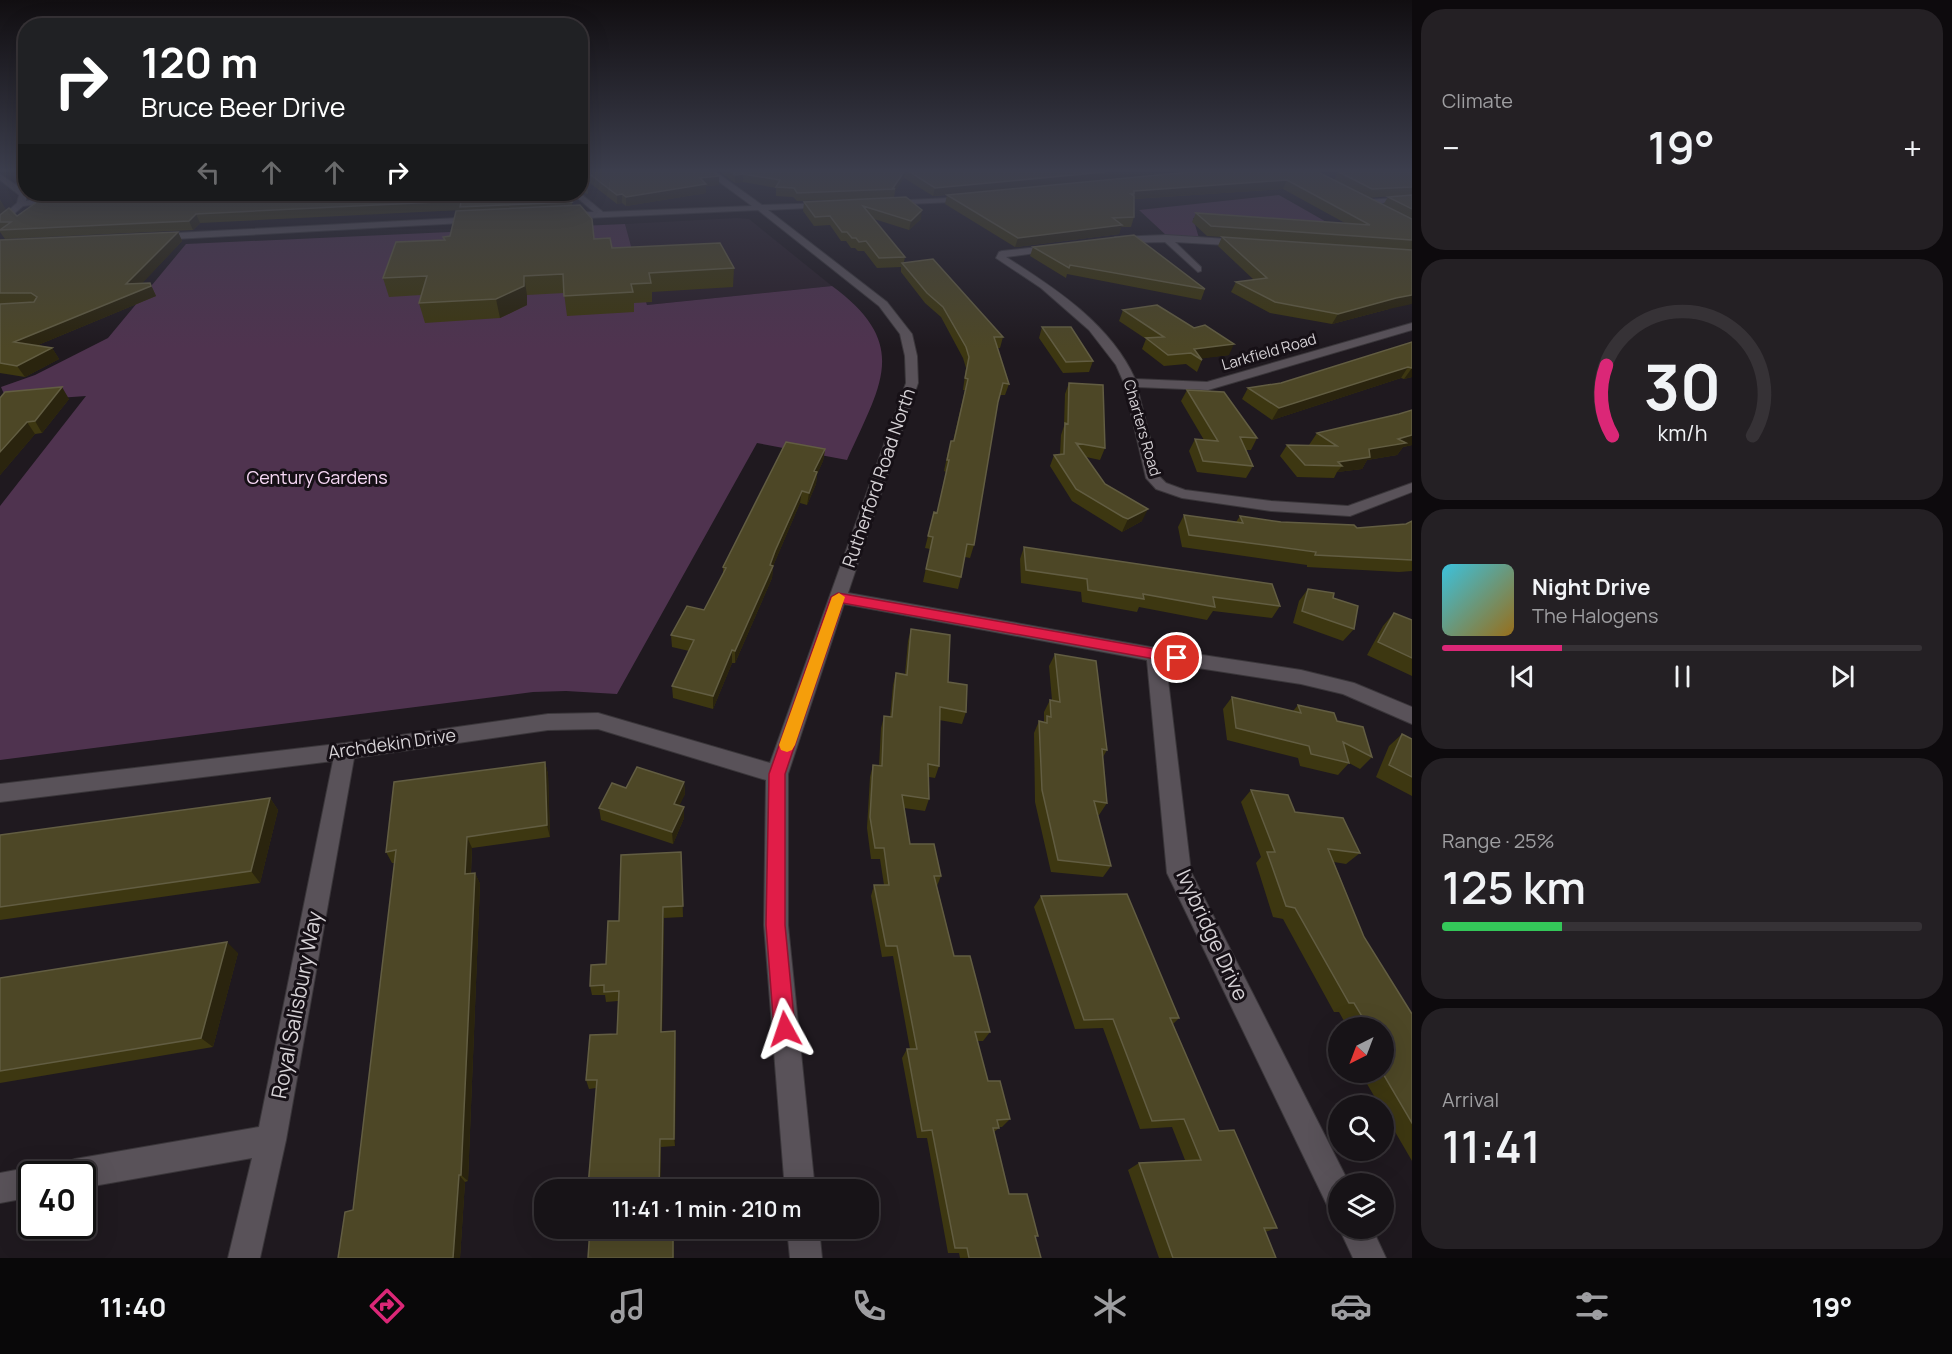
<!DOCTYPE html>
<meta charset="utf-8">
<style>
body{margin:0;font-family:Manrope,sans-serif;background:#242024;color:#f1f3f6;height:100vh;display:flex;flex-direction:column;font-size:22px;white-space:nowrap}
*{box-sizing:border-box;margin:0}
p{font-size:20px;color:#9e9ea1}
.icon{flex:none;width:33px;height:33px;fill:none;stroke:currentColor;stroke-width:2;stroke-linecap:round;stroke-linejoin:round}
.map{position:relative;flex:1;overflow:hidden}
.sheet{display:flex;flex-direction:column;gap:9px;padding:9px;background:#0d0a0d;width:540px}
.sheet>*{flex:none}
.top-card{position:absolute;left:18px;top:18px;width:570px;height:183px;border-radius:24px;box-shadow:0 6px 24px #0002,0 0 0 2px #363236;background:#202124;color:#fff;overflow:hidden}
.needle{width:39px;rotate:222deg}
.fabs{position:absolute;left:1328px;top:1017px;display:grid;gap:12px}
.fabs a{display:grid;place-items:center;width:66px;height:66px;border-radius:50%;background:#171317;box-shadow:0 6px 24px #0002,0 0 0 2px #363236;font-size:30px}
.speed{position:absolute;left:18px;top:1161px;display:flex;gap:12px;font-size:30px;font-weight:700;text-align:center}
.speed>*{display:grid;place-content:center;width:78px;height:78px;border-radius:50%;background:#171317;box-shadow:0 6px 24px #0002,0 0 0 2px #363236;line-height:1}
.speed .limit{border:3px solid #111;border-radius:9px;background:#fff;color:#111}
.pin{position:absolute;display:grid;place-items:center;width:51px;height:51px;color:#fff;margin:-26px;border:3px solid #fff;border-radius:50%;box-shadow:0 2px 6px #0007}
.me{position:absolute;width:66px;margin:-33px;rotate:355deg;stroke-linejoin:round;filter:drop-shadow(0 0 4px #0008)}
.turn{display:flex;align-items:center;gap:21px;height:126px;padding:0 24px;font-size:27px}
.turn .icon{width:78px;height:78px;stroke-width:2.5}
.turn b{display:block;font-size:42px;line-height:51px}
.lanes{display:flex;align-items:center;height:57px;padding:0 24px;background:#0003;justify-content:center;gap:30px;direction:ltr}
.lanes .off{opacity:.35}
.big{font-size:45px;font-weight:600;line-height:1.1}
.sheet .tile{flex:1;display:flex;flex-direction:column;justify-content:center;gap:9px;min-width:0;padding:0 21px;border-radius:24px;background:#242024}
.sheet .dial{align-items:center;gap:0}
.dial svg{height:156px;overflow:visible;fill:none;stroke:#363236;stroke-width:7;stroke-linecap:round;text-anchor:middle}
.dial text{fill:#f1f3f6;stroke:none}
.song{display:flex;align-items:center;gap:18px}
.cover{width:72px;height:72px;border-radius:9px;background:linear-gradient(135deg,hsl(190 70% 55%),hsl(40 70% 35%))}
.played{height:6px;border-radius:3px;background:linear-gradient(90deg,#db2777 25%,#363236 25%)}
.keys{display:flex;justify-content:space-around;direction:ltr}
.heat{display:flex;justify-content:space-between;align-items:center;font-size:33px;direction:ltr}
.charge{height:9px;border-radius:4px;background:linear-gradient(90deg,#34c759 25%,#363236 0)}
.trip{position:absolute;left:534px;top:1179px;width:345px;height:60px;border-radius:24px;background:#171317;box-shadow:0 6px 24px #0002,0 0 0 2px #363236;font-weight:600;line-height:60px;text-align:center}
.tab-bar{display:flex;height:96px;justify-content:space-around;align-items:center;background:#090809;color:#9e9ea1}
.tab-bar .icon{width:42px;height:42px}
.tab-bar .active{color:#db2777}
.tab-bar b{font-size:27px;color:#f1f3f6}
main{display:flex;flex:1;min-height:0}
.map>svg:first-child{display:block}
</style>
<main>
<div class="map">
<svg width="1412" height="1258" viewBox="0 0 1412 1258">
<rect width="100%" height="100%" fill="#1f191f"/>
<!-- built -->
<path fill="#2a202a" d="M737,218L749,219L832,286L647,305L625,224Z"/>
<!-- green -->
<path fill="#4f334f" d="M1279,195L1337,228L1193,218L1199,238L1167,236L1139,210Z
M625,224L647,305L832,286C912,345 880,385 847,460L757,443L617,694L566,691L533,692L0,760V506L86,396L2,402L4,394L1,387L35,375L108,338L186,244Z"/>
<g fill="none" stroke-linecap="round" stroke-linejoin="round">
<!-- minor casing -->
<g stroke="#3a363a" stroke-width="2">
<path id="minor" d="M706,172H716L762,205L831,203L832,205L828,207L768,210L887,302L912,334L917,356L918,383L848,593L1156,648L1301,670L1354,683L1412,707V724L1343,694L1301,684L1166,663L1191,872L1349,1183L1338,1184V1209L1327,1205L1167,873L1147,660L844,604L788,774V925L815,1190H785L764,925L766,780L598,729L548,730L354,758L286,1140L260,1258H228L252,1158L82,1188V1174H60L64,1163L75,1159L259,1127L333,761L0,802V784L345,743L548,714L598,713L770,763L906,383L905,356L900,334L879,306L758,210L565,219L561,216L565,213L594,212L573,194L580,193L603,212L752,206Z
M0,174L26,192V201L91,194H112L108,196L23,206L0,226V218L17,203L19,195L0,180Z
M969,197H972V201L888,205L884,203L888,201Z
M1412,197V201L1365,204L1361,202L1365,200Z
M477,217L481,220L480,222L157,240L152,237L157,234Z
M1166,235L1243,240L1248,243L1243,246L1175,242L1201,267V271L1198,272L1165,242L1115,243L1110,240L1115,237Z
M1055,245L1060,248L1058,250L1006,257C1055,288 1111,325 1135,379L1207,382L1412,323V330L1208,390L1137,387L1160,477L1166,483L1185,490L1271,501L1348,506L1412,483V492L1350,516L1271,511L1182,498L1156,489L1146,478L1124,383L1116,365L1089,330L1041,288L996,258L999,252L1002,251Z
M32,1167L43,1171L44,1174H32V1197L0,1203V1173Z
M787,1228H819L822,1258H790Z
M1339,1228H1372L1386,1258H1353Z"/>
</g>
<!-- minor -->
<use href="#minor" fill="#595259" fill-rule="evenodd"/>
</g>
<!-- wall -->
<path fill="#3d3711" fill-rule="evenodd" d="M580,172H714L719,176V185L706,186V193L626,206L622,203L617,204L586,180L588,194L580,191Z
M720,172H1318L1334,180L1338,172H1412V250L1207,236L1192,222L1196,213L1345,223L1283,189L1134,199V217L1131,227H1121L1119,234L1015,247L945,204L947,195L933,196L904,178L895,191L894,198L797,201L793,197L776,196V188L743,182L735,183ZM1393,196L1388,197L1383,205L1369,198Z
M62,194H572L573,197H568L572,202V205L594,239L612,248L734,268L733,287L652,292V302L634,303V312L567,316L564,293L527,295V305L500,318L425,323L419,303L421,295L389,297L383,278L444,240L443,237L450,236L461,210L200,223L193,230L5,239L0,232V200L6,210L17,216L63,194Z
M906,197L921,219L909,230L874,219L905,257L904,262L1003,337L1000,348H997L1009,384L1005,395H1000L998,402L974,545L970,558L965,557L961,577L958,589L923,582L930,549L925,548L934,512L937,513L946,472L944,471L948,452L953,441L965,390H963L966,368L963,358L941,317L925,303L901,272V267L877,268L864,251H858L855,248H851L846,241H841L830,225L814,226L803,211L804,202Z
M178,232L182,241L142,283H150L156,296L38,345L52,348L59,359L25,377L0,373V240Z
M1222,237L1389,309L1332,324L1270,313L1231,292L1236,282L1254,280L1218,246Z
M1033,247L1205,289L1201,300L1067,274L1066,278L1030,256Z
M1123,310L1229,355L1201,358L1202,360L1197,372L1186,364L1164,366L1142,349L1146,339L1119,321Z
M1042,327L1093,361L1089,372L1063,373L1039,338Z
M1412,342V377L1404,379L1401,378L1272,420L1242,399L1248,388L1281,383Z
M1069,383L1105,448L1100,460L1086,457L1105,484L1142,521L1122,532L1072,501L1050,466L1054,455L1060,454L1061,435L1064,426L1065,394Z
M1187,390L1257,438L1251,450H1246L1253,466L1246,478L1197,472L1189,451L1195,439L1204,440L1181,401Z
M0,398L69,399L42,433L35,434L0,475Z
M1412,410V445L1403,447L1397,455L1367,460L1362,469L1337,472L1334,478L1297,477L1280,456L1287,445H1310H1309L1317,433L1399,414Z
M825,449L823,461L817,474L816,484L807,505L800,503L773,566L772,578L735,663H732L713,709L673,698L672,686L689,651L672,647L671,635L704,610L723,574V567Z
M1184,515L1236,522L1240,516L1281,522L1357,528L1406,524L1412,521V571L1399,572L1307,567V565L1182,547L1178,527Z
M1024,547L1280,606L1272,618L1213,611L1207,620L1139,607L1137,612L1082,602L1081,592L1021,583L1020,559Z
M1308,589L1333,598L1354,629L1343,641L1293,623L1299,601Z
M1394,613L1412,620V676L1367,655L1383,626Z
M911,629L948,682L966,712L962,724L939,720V766L935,778L929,777V799L925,811L904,808L910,844L941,876L937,886L954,956L990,1032L983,1041H977L988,1081L1010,1119L1002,1127H999V1128L994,1132L1009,1194L1038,1236L1035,1237L1041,1258H960L959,1253H948L927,1138H917L902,1058L907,1049H910L893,956L882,957L871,896L874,885H884L880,859H871L867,828L870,777L873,765L879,766L881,728L884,716L890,717L893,685L896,673L905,674L908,641Z
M1055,654L1107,750L1103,757L1107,803L1099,815H1098L1111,866L1103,877L1051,872L1035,802L1034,733L1039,721L1044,722V712L1050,700H1052L1049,666Z
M1232,697L1293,711L1298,705L1337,721L1372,757L1360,769L1349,763L1338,775L1300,766L1298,758L1227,740L1223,709Z
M1402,734L1412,739V796L1376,777L1389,746Z
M545,762L548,774L550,837L472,848L471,874L475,873L480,884L468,1181L465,1182L460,1258H338L353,1210L395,863H392L386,852Z
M684,782L685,794L679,805L684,807V818L673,844L601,820L599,808L626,788Z
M1251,790L1295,812L1360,853L1346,864L1334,862L1364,937L1412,1014V1161L1383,1111V1106H1380L1360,1072H1383V1028H1348L1339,1012H1334L1283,919L1273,917L1256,863L1261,857L1241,802Z
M270,798L278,810L260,883L0,920V835Z
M681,852L683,917L664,918L662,1032L676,1040L675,1146L661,1147L660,1190H590L588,1187L596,1088L589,1089L586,1080L617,1034L618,1001L606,1002L605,995H592L590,986L606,964L619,921Z
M1041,896L1179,1018L1173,1024L1219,1131L1277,1228L1265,1232L1276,1258H1159L1128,1170L1139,1163L1185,1160L1172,1127L1140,1129L1103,1028L1075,1029L1034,907Z
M238,953L213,1047L0,1083V978Z"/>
<!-- shaded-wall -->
<path fill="#2a240e" d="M904,172H905L904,178L895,191V189L893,188Z
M1105,172H1194L933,196L935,188Z
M743,174V182L735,183V175Z
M719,176V185L706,186V193L626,206V197L700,178Z
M1287,180L1283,189L1132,199L1128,203L1134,191Z
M562,194H572L573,197L563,198Z
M622,194V203L617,204V195Z
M1,201L6,210L0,216V202Z
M922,210L921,219L909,230L911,221Z
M196,214L200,223L193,230L189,221Z
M1122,225L1119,234L1015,247L1018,238Z
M178,232L182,241L133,293L150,283L156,296L21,352L14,342L126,284Z
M524,276L527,295V305L500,318L496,299Z
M1412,295V304L1389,309L1332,324L1338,314L1396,298Z
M1234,344L1229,355L1199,359L1194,349Z
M52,348L59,359L25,377L17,366Z
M1408,367L1401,378L1272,420L1279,408Z
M1412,368V377L1404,379Z
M62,387L69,399L42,433L35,421Z
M27,422L35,434L0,475V452Z
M1412,435V445L1403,447L1397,455L1367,460L1362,469L1337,472L1342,466L1338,462L1398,439Z
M825,449L823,461L817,474L816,484L807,505L809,493L814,471Z
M802,491L800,503L773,566L772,578L735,663V651L770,565Z
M1148,509L1142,521L1122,532L1128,519Z
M732,650V663L713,709V696Z
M545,762L548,774L550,837L547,825Z
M684,782L685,794L675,815L674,804Z
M270,798L278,810L260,883L251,871Z
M684,807V818L673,844L672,832Z
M467,837L472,848L470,886L465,874Z
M475,873L480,884L468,1181L461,1175Z
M663,907L664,918L662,1041L661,1032Z
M227,942L238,953L213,1047L201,1038Z
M675,1031L676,1040L675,1146L674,1139Z
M660,1139L661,1147L660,1190H659Z
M459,1175L465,1182L460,1258H453Z
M673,1228H674V1258H673Z"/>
<!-- building -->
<path fill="#4d4726" stroke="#625d42" stroke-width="1.5" d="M580,172H585L587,186L580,183Z
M587,172H714L719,176L700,178L706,184L626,197L622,194L617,195Z
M732,172H904L893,188L895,189L797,193L794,188L776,187L780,180L743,174L735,175Z
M910,172H1105L935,188Z
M1190,172H1318L1412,219V240L1211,226L1196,213L1370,225L1287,180L1134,191V194H1131L1134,196V217L1113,218L1122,225L1018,238L947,195Z
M1339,172H1412V187L1372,189Z
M69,194H565L572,202L460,207L461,202L457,201L196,214L189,221L0,230L11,222H0V215L9,208L17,216L44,197Z
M1412,195V209L1388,197Z
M906,197L922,210L911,221L863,206L905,257L879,258L866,241L859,242L856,238H852L847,232H842L830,216L815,217L804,202Z
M580,205L592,219L594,239L610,238L612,248L720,243L734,268L649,273L651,283L631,284L633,292L564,296L563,274L524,276V286L496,299L419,303L427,276L383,278L396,242L445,240L443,237L450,236L456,211Z
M178,232L126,284L150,283L151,286L14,342L52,348L17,366L0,363V304L34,302L37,297L31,293H0V240Z
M1134,235L1205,289L1070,265L1069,268L1033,247Z
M1222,237L1412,250V295L1396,298L1338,314L1275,302L1236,282L1267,278Z
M933,259L1003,337H994L1009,384L1003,383L998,402L974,545L967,544L961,577L926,569L933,537L928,536L934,512L937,513L949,460H947L951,441H954L968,379L965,378L969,357L966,347L943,307L927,293L902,263Z
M1157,305L1194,328L1205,325L1234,344L1194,349L1202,360L1191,353L1168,355L1146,338L1164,337L1123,310Z
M1042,327H1071L1093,361L1066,362Z
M1412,342V368L1408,367L1279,408L1248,388L1281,383Z
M1069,383L1103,385L1105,448L1076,443L1105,484L1148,509L1128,519L1123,517L1076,489L1054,455L1064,454L1065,423L1068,424Z
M62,387L35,421L27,422L0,452V398L5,392Z
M1187,390L1224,392L1257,438L1240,437L1253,466L1203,461L1195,439L1218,441Z
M1412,410V435L1398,439L1406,443L1369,449L1370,457L1338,462L1342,466L1305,465L1287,445L1337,446L1317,433L1399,414Z
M786,442L825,449L814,471L817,472L809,493L802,491L775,551L770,565L773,566L735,651L732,650L713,696L672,686L694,640L671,635L687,606L704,610L726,568L723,567Z
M1184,515L1243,523L1240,516L1281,522L1354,525L1357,528L1406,524L1412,521V560L1315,555L1316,552L1189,535Z
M1024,547L1272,584L1280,606L1213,597L1215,607L1143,594L1144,599L1088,590L1087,579L1026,570Z
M1308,589L1334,593L1333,598L1358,606L1354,629L1302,611Z
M1394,613L1412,620V658L1378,642Z
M911,629L950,635L948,682L967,685L966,712L940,707L939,766L928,764L929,799L902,795L910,844H934L941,876H934L954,956H970L990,1032H975L988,1081H1000L1010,1119L997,1120L999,1128H993L1009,1194H1027L1038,1236H1035L1041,1258H969L967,1248H955L932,1130L922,1131L907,1049H917L897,946H886L874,885H889L884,848H875L870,817L873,765L882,766L884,716L892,717L896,673L907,675Z
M1055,654L1096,661L1107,750L1102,749L1107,803L1094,801L1111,866L1058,860L1042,790L1039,721L1047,723V716L1051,717L1050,700L1060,702Z
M1232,697L1301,713L1298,705L1334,713L1337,721L1363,727L1372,757L1343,742L1349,763L1311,754L1309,746L1236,728Z
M1402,734L1412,739V777L1389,765Z
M545,762L547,825L467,837L465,874L475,873L461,1175H459L453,1258H338L345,1212L353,1210L396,850L386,852L394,782Z
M637,767L684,782L674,804L684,807L672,832L599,808L612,783L626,788Z
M1251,790L1288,795L1295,812L1343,818L1360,853L1328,849L1364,937L1412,1014V1123L1382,1072H1383V1053H1384L1383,1050V1028H1369L1354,1003H1349L1295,908L1286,906L1267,852H1275Z
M270,798L251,871L0,907V835Z
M681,852L683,906L663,907L661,1032L675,1031L674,1139H660L659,1190H592V1187H588L597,1080H586L590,1035L617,1034L619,991L604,992V985L590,986L591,965L606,964L608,921H619L621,855Z
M1127,894L1179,1018H1170L1219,1131L1234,1130L1277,1228H1264L1276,1258H1173L1139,1163L1201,1160L1184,1119L1152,1121L1113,1019L1084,1020L1041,896Z
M227,942L201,1038L0,1071V978Z
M590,1228H673V1258H588Z"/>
<!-- sky -->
<linearGradient id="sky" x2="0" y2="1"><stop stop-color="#110e11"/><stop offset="0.49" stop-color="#3c3e4d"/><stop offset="1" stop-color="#3c3e4d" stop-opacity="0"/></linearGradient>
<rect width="1412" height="348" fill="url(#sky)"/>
<!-- route -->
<path fill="#e11d48" stroke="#92132f" stroke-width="1.5" d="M838,593L1177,653L1184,658L1177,663L843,603L785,774V925L795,1029L792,1037L785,1040L778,1037L774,1029L766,925L769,774L831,597Z"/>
<!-- slow -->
<path fill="#f59e0b" d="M839,593L845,597L795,745L792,750L787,752L781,750L779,745L832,597Z"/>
<g text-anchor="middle" stroke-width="6" stroke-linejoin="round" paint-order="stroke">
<!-- far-street labels -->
<g font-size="15" fill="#d6d2d6" stroke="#161016">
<text transform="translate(1269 352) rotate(-16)" y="5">Larkfield Road</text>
<text transform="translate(1142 428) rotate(74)" y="5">Charters Road</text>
</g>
<!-- park labels -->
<g font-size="18" fill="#f7d8f5" stroke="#161016">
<text x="317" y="484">Century Gardens</text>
</g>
<!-- street labels -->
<g font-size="18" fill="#d6d2d6" stroke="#161016">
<text transform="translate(879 478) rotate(-71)" y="6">Rutherford Road North</text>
<text transform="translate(392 744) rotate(-8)" y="6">Archdekin Drive</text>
</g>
<!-- near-street labels -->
<g font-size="21" fill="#d6d2d6" stroke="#161016">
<text transform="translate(1212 935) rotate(65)" y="7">Ivybridge Drive</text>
<text transform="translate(297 1005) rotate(-79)" y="7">Royal Salisbury Way</text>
</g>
</g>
</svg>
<div class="fabs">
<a><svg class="needle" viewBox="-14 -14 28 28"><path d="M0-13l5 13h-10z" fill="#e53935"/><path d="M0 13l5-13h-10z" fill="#9e9ea1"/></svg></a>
<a><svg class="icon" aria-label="search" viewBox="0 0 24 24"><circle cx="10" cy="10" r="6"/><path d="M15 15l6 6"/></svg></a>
<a><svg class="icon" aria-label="layers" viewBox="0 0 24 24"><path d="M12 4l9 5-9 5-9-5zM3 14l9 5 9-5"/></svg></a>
</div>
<div class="speed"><div class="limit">40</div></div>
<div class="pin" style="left:1177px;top:658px;background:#d93025"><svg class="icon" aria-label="arrive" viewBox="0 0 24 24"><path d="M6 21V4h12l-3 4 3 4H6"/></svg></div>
<svg class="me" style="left:785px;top:1029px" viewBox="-20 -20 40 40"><path d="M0-17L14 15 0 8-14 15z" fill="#e11d48" stroke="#fff" stroke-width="4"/></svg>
<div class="trip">11:41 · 1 min · 210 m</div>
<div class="top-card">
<div class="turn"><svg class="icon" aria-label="right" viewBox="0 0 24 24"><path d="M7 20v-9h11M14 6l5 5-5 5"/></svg><div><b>120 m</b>Bruce Beer Drive</div></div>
<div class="lanes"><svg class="icon off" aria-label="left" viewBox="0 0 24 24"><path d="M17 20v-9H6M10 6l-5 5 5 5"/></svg><svg class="icon off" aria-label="ahead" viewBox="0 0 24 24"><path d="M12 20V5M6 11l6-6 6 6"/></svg><svg class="icon off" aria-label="ahead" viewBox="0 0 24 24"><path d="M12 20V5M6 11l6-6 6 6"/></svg><svg class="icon" aria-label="right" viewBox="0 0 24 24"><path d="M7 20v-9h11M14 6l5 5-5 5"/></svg></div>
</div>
</div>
<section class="sheet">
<div class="tile"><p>Climate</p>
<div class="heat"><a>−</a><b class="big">19°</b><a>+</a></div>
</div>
<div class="tile dial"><svg viewBox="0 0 100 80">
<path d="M14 69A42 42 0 1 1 86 69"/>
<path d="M14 69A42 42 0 0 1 11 33" stroke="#db2777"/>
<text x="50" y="56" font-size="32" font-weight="700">30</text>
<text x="50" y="72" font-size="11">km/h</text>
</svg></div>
<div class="tile">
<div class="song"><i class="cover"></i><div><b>Night Drive</b><p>The Halogens</p></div></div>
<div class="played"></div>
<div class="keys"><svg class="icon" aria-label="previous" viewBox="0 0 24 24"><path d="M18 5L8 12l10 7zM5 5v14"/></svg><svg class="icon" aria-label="pause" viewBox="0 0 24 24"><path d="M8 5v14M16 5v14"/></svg><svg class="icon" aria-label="next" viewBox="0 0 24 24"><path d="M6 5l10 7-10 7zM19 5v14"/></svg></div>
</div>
<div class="tile"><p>Range · 25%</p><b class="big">125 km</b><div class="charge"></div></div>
<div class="tile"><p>Arrival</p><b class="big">11:41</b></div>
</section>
</main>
<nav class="tab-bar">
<b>11:40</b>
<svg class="icon active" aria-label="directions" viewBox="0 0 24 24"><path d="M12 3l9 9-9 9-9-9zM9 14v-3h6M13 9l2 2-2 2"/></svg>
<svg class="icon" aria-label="music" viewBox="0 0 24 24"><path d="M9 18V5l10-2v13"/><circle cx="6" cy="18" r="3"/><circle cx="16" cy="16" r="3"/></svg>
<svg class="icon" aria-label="phone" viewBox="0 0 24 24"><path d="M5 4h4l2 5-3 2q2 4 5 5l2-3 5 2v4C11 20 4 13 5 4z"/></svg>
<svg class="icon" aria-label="climate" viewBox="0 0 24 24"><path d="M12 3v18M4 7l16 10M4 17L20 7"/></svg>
<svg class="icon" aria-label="car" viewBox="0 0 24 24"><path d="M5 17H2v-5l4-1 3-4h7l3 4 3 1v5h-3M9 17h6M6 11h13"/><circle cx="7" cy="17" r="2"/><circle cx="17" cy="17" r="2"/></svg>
<svg class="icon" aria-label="filters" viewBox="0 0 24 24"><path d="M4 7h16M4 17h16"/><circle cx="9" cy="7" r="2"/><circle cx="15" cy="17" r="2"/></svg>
<b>19°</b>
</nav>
